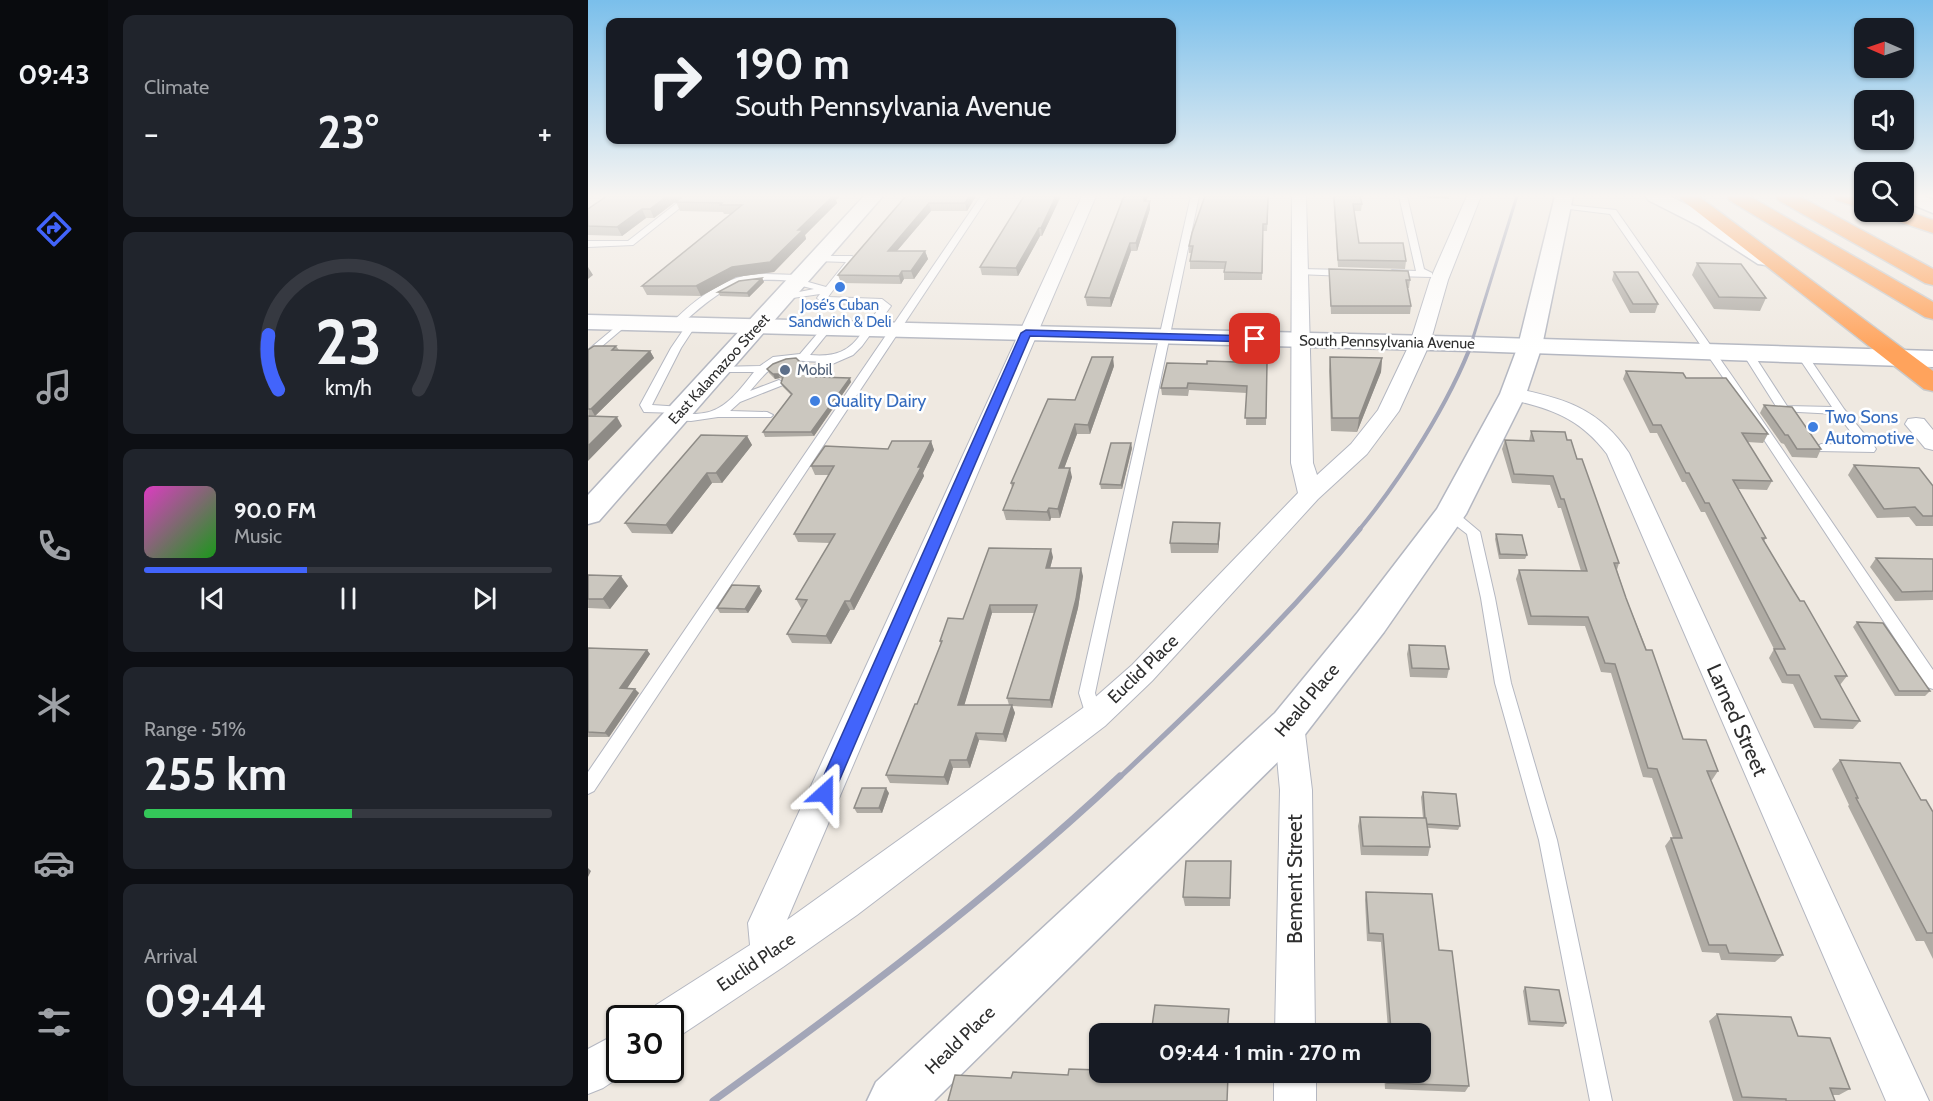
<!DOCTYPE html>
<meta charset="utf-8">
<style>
body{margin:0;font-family:Cabin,sans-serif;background:#20242c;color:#f1f3f6;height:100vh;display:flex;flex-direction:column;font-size:22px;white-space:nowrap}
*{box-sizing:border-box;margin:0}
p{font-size:20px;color:#9ea1a6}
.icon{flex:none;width:33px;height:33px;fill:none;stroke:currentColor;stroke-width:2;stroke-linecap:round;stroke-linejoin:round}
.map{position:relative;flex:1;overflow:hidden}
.details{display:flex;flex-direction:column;gap:15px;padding:15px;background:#0d0f14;width:480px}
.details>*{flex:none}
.hud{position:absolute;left:18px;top:18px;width:570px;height:126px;border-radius:12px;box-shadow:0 2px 4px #0004;background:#171b24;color:#f1f3f6;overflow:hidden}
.needle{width:39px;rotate:272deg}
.controls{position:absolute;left:1266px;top:18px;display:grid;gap:12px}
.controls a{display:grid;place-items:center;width:60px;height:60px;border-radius:12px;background:#171b24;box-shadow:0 2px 4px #0004;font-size:30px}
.speed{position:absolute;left:18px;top:1005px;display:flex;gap:12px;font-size:30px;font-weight:700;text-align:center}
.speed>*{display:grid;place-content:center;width:78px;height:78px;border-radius:50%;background:#171b24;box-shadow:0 2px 4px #0004;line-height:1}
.speed .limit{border:3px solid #111;border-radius:9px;background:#fff;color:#111}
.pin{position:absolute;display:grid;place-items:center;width:51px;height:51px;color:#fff;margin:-26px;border-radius:12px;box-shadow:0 3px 9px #0006}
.me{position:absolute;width:66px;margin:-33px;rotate:24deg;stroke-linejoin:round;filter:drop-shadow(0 0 4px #0008)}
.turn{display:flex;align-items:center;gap:21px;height:126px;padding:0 30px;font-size:27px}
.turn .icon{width:78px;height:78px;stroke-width:2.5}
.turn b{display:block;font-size:42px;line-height:51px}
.big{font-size:45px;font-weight:800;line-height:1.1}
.details .widget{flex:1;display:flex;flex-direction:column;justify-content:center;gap:9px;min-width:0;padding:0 21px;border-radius:12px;background:#20242c}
.details .dial{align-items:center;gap:0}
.dial svg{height:156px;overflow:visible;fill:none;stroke:#363941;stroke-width:7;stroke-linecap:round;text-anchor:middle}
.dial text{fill:#f1f3f6;stroke:none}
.song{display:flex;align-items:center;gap:18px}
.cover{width:72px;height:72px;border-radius:9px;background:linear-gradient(135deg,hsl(310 70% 55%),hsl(120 70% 35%))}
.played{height:6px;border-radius:3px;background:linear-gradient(90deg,#4264fb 40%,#363941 40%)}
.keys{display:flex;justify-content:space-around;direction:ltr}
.heat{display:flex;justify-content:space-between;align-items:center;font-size:33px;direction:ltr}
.charge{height:9px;border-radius:4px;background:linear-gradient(90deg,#34c759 51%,#363941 0)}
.trip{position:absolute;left:501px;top:1023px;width:342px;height:60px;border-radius:12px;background:#171b24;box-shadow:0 2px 4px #0004;font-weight:800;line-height:60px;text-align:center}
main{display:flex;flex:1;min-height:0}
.tab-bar{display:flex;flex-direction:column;width:108px;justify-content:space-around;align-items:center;background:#090b0e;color:#9ea1a6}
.tab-bar .icon{width:42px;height:42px}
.tab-bar .current{color:#4264fb}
.tab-bar b{font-size:27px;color:#f1f3f6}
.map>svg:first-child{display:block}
</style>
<main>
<nav class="tab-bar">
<b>09:43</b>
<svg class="icon current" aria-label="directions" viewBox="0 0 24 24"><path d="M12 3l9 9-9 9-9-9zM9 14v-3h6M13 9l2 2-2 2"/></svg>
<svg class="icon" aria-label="music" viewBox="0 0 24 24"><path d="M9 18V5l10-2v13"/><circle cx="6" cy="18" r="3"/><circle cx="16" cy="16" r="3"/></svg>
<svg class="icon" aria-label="phone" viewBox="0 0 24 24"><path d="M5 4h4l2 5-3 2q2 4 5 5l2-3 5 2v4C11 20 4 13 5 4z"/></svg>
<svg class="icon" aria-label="climate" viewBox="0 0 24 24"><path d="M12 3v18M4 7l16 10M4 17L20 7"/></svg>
<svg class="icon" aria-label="car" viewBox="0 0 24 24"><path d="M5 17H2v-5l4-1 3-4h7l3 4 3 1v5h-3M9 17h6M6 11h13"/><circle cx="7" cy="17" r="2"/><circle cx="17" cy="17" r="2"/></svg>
<svg class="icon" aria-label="filters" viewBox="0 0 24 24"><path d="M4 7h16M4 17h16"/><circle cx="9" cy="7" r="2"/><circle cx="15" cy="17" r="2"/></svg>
</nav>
<section class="details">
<div class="widget"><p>Climate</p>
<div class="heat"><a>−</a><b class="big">23°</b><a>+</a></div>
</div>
<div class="widget dial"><svg viewBox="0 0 100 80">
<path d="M14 69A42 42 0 1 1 86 69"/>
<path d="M14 69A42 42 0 0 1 9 41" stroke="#4264fb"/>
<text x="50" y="56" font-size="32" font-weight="700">23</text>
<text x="50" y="72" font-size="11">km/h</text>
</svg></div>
<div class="widget">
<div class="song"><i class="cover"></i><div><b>90.0 FM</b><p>Music</p></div></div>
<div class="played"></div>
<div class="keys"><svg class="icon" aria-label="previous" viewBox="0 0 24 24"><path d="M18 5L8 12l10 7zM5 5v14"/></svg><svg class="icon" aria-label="pause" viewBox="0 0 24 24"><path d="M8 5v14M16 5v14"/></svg><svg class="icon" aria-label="next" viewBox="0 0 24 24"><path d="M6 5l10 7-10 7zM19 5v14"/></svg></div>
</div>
<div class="widget"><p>Range · 51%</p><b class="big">255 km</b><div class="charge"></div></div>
<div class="widget"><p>Arrival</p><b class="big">09:44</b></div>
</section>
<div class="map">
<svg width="1345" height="1101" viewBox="0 0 1345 1101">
<rect width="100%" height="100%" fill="#efe9e1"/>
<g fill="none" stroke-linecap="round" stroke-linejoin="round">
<!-- service casing -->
<g stroke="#b4b7c1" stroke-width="2">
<path id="service" d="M98,196H107L45,245L0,247V241H40Z
M393,196H401L6,791L0,794V772Z
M603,196H611L507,693L514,717L512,722L506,724L500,722L491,693Z
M811,196H819L836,269L844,273V277L804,276L800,273L804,270L828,271Z
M970,204L1028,210L1144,376L1345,670V689L1339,687L1134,376L1022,214L973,208H970Z
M230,256H264L268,259L240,297L294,299L303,306L274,346L265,355L219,375L214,372L215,370L234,362C191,359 190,358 162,391L191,380L196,383L195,385L152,402L142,411L179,412L185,415L183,417H130L103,421L83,420V416C94,413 105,415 116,413C138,410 153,388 166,372H131L127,371V367L172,366L185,357L212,354L235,327L238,326L243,329L222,355C267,359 269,336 293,306L291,305L243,303L231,300L229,298L232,294L191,300V296L226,289L206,284L205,281C191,280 176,279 162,281C135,285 110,310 90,327L82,325C101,304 132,280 160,275C177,273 195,275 212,275L217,278L213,280L238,287L258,262L227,261V257Z
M712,269L758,270L762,273L758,276L709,274L708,272Z
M36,320L41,323L39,325L0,358V350Z
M103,322L108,325L93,348L64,405L94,407L100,410L94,413L56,412L52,405L83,348L100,323Z
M1160,351L1164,352L1199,406L1244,407L1209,355L1214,352L1218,353L1256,409L1286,446L1288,449L1286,452L1229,451L1227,448L1233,444L1273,445L1249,414L1191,411L1155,354Z
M862,510L867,511L892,532L907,598L923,683L969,840L1024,1101H1002L951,840L907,683L893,598L879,534L857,517L856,514L857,511Z"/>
</g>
<!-- minor casing -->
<g stroke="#b4b7c1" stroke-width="2">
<path id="minor" d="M494,196H508L199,920L495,708L544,665L710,493L703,463L704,196H718L724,429L725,463L729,475L763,444L790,410L822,343L842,280L879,196H893L860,280L842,343L811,411L779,454L730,499L564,681L517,726L269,915L195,967L96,1033L82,1039V1018H62L68,1005L162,945L160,923L166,910Z
M925,388C975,398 1011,408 1041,453L1341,1101H1298L1019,454C990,416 962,409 918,398L915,394L918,390Z
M1328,418L1336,419L1345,430V450L1337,448L1317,424L1320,419Z
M701,712L712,716L716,725L724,790L727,1034H687L692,790L686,725L690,716Z
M32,1032V1070H42L15,1088L0,1094V1049Z
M686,1072H728V1101H686Z"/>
</g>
<!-- tertiary casing -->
<g stroke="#b4b7c1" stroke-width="3">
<path id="tertiary" d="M276,196H295L11,521L0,524V495Z
M967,196H985L954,346L938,394L878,514L796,632L715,737L346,1101H279L288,1082L687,713L770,612L849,509L912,394L930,346Z
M1058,196H1082L1125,218L1186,254L1189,259L1186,264L1178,265L1170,264L1111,226L1060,200Z
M1316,196H1336L1345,200V213L1316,201Z"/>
</g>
<!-- secondary casing -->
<g stroke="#b4b7c1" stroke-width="3">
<path id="secondary" d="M0,315L883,337L1345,351V367L883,351L0,329Z"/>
</g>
<!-- motorway casing -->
<g stroke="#c9c9c9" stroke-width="3">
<path id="motorway" d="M1089,196H1110L1345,371V391L1336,389Z
M1139,196H1161L1345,302V319L1337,317L1141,200Z
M1188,196H1211L1345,269V285L1337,283L1190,200Z
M1246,196L1276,197V209L1248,200Z
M1316,210L1345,220V233L1294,216L1291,212Z"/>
</g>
<!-- service -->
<use href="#service" fill="#fff" fill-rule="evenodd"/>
<!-- minor -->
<use href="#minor" fill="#fff" fill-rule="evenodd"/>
<!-- tertiary -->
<use href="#tertiary" fill="#fff" fill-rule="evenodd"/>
<!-- secondary -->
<use href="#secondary" fill="#fff" fill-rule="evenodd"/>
<!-- motorway -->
<use href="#motorway" fill="#ffa35c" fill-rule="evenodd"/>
<!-- rail-far3 -->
<path stroke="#a3a6b8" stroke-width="3" d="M884,341L929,196"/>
<!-- rail-far2 -->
<path stroke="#a3a6b8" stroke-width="4" d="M771,530C813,479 862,402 885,340"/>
<!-- rail-far1 -->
<path stroke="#a3a6b8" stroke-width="5" d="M531,778C615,699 699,619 772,529"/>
<!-- rail -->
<path stroke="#a3a6b8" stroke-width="7" d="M125,1101C266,1000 405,895 532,776"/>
</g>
<!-- wall -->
<path fill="#afaba4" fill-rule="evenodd" d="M95,196L66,218H58L34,236L0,235V209Z
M318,196H388L379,211H343L309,251H337L340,259L326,279H316L313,284L253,283L250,275Z
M473,196L454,236H452L430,276L394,275L392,267Z
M681,196L679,231H675L674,280H636V269H602V261L603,253H601V246Z
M745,196H772L774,204L773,211H766L771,243L818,261L817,269L750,267Z
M831,196H861V199L831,197Z
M248,200L249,203L217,235L218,239L186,272L148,277L113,296L59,295L54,286L143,214H136L135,212L92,211L88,202Z
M559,201H562V209L549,251H543L523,307L499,306L497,297Z
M1109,263L1178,298L1172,311L1126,309L1104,275Z
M741,269L822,280L821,288H819L823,306L822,314H743Z
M1026,272L1070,304L1067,313H1042L1024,280Z
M174,278L176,282L161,297L132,296L130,292Z
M28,346L31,350L62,351L66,358L7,416H0V350Z
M742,357L794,358L793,372L769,432L743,431L741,371Z
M679,363L678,425H658L659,393L601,390L600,396L574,395L573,388L619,364Z
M526,366L502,434H489L476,468L484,477L472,518H463L462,521L418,520L415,510L424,488L423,483L487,400Z
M215,368L214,371L228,377L263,382L226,436L177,437L175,432L203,395L195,387L193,383L194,379L192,378L187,379L181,373L179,369Z
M1038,371L1098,378L1180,434L1175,443L1159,442L1184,481L1179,490L1150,489L1178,538L1176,541L1204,588L1259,676L1252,685L1272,721L1265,729L1226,728L1205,684L1194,683L1181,658L1186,649L1117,512H1113L1097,482H1094L1069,433H1062L1035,379Z
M1176,405L1233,449L1229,458L1204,457L1196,444L1193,443L1172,413Z
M943,431L979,440L989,459L1031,563L1029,570L1038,598L1095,739L1130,771L1124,780H1122L1195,955L1187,962L1133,960L1131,953L1114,952L1077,846L1083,838H1085L1064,778L1055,777L1023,673L1013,672L997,626L940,625L928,579L931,570L993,571L973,508H970L962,485L924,483L914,449L917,440L941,441Z
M159,436L164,445L134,483H124L84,534L44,533L37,523Z
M343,441L346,450L335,473L336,476L266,610H262L243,644L204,643L199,634L214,608H213L208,599L242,543L210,542L206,534L241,475H227L223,466L300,449Z
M544,448L534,489H513L512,484Z
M1266,465L1345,486V526H1328L1321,517L1289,518L1260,475Z
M632,532L630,553H583L582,543Z
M908,534L939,555L937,559H911L907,539Z
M465,557L462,568L495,576L490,608L464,708L424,706L427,713L418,742L391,740L382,768H365L360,785L302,783L298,775L329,704L353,644L352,641L375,619ZM404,613H446L419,698L421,705H376Z
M1288,558L1345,559V600L1307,601L1282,567Z
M0,575L40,586L22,609L0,608Z
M171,586L174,591L160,613H132L129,608Z
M1269,622L1342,691L1337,696H1307L1265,627Z
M821,645L861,669L859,678L822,677L819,654Z
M0,648L59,650L62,654L39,688L51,693L21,737H0Z
M1252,760L1333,800L1345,812V959L1336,941H1328L1260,806L1261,805L1244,769Z
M835,792L872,826L870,830L840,828L842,847L840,856L773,855L770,826L772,817L835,818L833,797Z
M301,793L294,813H269L266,808Z
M643,870L642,906H597L595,897Z
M778,892L851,950L881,1086L877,1092L797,1089L796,1072H832V1034H795L796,1029H800L793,942L779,941L777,900Z
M937,987L978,1023L975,1027L940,1025L935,991Z
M1129,1014L1210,1036L1262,1089L1251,1095H1244L1247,1101H1145L1121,1021Z"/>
<!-- shaded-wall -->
<path fill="#8e8b86" d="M79,196H95L66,218L62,209Z
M242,196H252L248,200L249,203L217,235L218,239L186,272L148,277L113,296L108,286L210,230Z
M382,196H388L379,211L377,203Z
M468,196H473L454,236L453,228Z
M557,196H560L556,209V201Z
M562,201V209L549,251L548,243Z
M341,203L343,211L302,259L300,251Z
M54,209L58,218L34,236L29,227Z
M451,228L452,236L430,276L428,268Z
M542,243L543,251L523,307L522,298Z
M337,251L340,259L326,279L323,271Z
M0,267L5,275L0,279Z
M314,271L316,279L313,284L311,276Z
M174,278L176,282L161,297L159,293Z
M62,351L66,358L7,416L3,409Z
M525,357L526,366L502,434L500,425Z
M794,358L793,372L769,432L771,418Z
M213,363L215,368L213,374L211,369Z
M185,374H190L192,378L187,379Z
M262,378L263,382L226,436L223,432Z
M29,417L34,426L0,461V446Z
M487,424L489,434L473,477L471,468Z
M159,436L164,445L134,483L128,473Z
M343,441L346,450L335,473L336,476L266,610L262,601Z
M543,443L544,448L534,489L533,485Z
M482,468L484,477L472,518L470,509Z
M119,473L124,483L84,534L78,525Z
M461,508L463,518L462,521L459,512Z
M632,523V532L630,553V544Z
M463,549L465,557L460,576L458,568Z
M493,568L495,576L490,608L464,708L462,700Z
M33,576L40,586L22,609L15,599Z
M171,586L174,591L160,613L157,609Z
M257,601L262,610L243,644L238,636Z
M402,605L404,613L374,713L370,705Z
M59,650L62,654L36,693L32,688Z
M47,689L51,693L21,737L17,733Z
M424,705L427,713L418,742L415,734Z
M388,733L391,740L382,768L379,760Z
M362,760L365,768L360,785L356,777Z
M298,788L301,793L294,813L291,808Z
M0,868L3,871L0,877Z"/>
<!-- building -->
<path fill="#cbc7bf" stroke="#8e8b86" stroke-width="1.5" d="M19,196H79L62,209H54L29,227L0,226V209Z
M95,196H245L210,230H215L182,262L144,267L108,286H54L154,205H132L134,203L88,202Z
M318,196H382L377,203H341L300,251H337L323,271H314L311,276L250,275Z
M436,196H468L453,228H451L428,268L392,267Z
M536,196H557L556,201H562L548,243H542L522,298L497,297Z
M617,196H680L679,224H675L674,273L636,272L638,262L602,261L605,246H601L604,233Z
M746,196H772L774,204H765L771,243H815L818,261L750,260Z
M1109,263L1153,264L1178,298L1131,297Z
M741,269L820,271L822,280H818L823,306H743Z
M1026,272H1050L1070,304H1045Z
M174,278L159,293L130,292L151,281Z
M6,346H28L24,350L62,351L3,409H0V350Z
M504,357H525L500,425L487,424L471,468H482L470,509L461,508L459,512L415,510L426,483H423L460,399L487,400Z
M742,357L794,358L771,418H744Z
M208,358L213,363L211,369L216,372L221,371L228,377L262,378L223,432H175L204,394L193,383L195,377L190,374H185L179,369L185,364L198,359Z
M619,361L679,363L678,418H657L659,386L600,383L599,388H573L579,363L619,364Z
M1038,371L1095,373L1098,378H1138L1180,434L1154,433L1184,481L1145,480L1178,538H1174L1204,588L1212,601H1216L1259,676H1247L1272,721L1233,719L1211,675H1199L1186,649H1197L1121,503H1117L1101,473H1098L1073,425H1065Z
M1176,405L1204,407L1233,449H1209L1200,435H1197Z
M0,416L29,417L0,446Z
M943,431L977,432L979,440H983L989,459H994L1031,563H1026L1038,598L1058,650H1064L1095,739L1118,740L1130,771H1119L1195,955L1141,953L1138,945H1121L1083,838H1094L1069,769L1060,768L1027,664L1017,663L1000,617L943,616L931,570L999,571L976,499H973L965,476L926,474L917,440L946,441Z
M113,435L159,436L128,473H119L78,525L37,523Z
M304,441H343L330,467H333L262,601H257L238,636L199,634L219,600L208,599L247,534H206L246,466H223L237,446L300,449Z
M523,443H543L533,485L512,484Z
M1266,465L1331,468L1345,486V516H1335L1327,507L1296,509Z
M585,522L632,523L630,544L582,543Z
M908,534L934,535L939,555L912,554Z
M401,548L463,549L458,568H493L488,599L462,700L419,698L449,605H402L370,705H424L415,734L388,733L379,760H362L356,777L298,775L327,704H329L354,641H352L360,618L375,619Z
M1288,558L1345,559V591L1314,592Z
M0,575L33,576L15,599H0Z
M144,585L171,586L157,609L129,608Z
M1269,622L1295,623L1342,691H1311Z
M821,645L857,646L861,669L824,668Z
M0,648L59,650L32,688L47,689L17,733L0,732Z
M1252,760L1312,763L1333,800H1338L1345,812V933H1339L1268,798H1270Z
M274,788H298L291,808H266Z
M835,792L868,794L872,826L839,824L838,818H837Z
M772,817L838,818L842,847L775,846Z
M598,861H643L642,898L595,897Z
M778,892L844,894L851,950L864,951L881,1086L799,1083V1072H832V1034H796V1029L803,1030L795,934L781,933Z
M937,987L971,990L978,1023L942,1021Z
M567,1005L641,1009L639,1034H563Z
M1129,1014L1203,1017L1210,1036L1242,1038L1262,1089L1242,1088L1247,1101H1198V1099L1154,1097Z
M481,1069L512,1070V1072H636V1076H640L639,1101H360L367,1075L423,1078L425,1072L480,1075Z"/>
<!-- sky -->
<linearGradient id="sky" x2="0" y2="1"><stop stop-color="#7abfeb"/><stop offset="0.56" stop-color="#f8f5f2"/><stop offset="1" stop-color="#f8f5f2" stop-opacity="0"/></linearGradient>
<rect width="1345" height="350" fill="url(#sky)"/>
<!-- route -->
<path fill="#4264fb" stroke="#2b41a3" stroke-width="1.5" d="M438,330L667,336L672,339L667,342L442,336L246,793L243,798L237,801L231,798L228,793L433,333Z"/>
<!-- markers -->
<g fill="#3f7fe0" stroke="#fff" stroke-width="2">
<circle cx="252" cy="287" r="6"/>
<circle cx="227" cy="401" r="6"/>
<circle cx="1225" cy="427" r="6"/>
</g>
<circle fill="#5c6f8a" stroke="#fff" stroke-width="2" cx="197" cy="370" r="6"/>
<g text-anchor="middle" stroke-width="5" stroke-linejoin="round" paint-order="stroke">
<!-- far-shop labels -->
<g font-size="15" fill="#366cbe" stroke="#fff">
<text x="252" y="310">José's Cuban<tspan x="252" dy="17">Sandwich &amp; Deli</tspan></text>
</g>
<!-- far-street labels -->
<g font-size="15" fill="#2e2e2e" stroke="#fff">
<text transform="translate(799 342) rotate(1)" y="5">South Pennsylvania Avenue</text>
<text transform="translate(131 369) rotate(-48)" y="5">East Kalamazoo Street</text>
</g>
<!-- far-service labels -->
<g font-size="15" fill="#4e5e75" stroke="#fff" text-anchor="start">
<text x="209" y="375">Mobil</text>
</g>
<!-- shop labels -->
<g font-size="18" fill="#366cbe" stroke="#fff" text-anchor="start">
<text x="239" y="407">Quality Dairy</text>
<text x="1237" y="423">Two Sons<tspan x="1237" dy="21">Automotive</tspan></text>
</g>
<!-- street labels -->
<g font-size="18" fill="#2e2e2e" stroke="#fff">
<text transform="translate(555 669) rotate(-44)" y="6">Euclid Place</text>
<text transform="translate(719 700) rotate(-50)" y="6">Heald Place</text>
<text transform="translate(168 962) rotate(-34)" y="6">Euclid Place</text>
<text transform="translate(372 1040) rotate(-44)" y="6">Heald Place</text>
</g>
<!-- near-street labels -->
<g font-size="21" fill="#2e2e2e" stroke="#fff">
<text transform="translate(1149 720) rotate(66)" y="7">Larned Street</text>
<text transform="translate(707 879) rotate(-90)" y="7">Bement Street</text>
</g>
</g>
</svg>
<div class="controls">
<a><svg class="needle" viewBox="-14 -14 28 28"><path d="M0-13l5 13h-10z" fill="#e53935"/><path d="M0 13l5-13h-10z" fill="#9ea1a6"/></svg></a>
<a><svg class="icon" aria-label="sound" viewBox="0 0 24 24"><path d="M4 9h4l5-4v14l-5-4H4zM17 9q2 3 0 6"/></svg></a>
<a><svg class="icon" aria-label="search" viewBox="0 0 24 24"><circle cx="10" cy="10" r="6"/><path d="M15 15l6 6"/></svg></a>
</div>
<div class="speed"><div class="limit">30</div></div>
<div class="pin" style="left:667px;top:339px;background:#d93025"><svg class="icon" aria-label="arrive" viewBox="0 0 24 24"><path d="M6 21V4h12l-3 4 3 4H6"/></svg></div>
<svg class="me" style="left:237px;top:793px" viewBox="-20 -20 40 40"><path d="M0-17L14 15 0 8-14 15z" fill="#4264fb" stroke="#fff" stroke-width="4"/></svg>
<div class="trip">09:44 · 1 min · 270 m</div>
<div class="hud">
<div class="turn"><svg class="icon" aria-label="right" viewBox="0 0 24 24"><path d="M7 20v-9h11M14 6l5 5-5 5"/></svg><div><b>190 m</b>South Pennsylvania Avenue</div></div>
</div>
</div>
</main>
